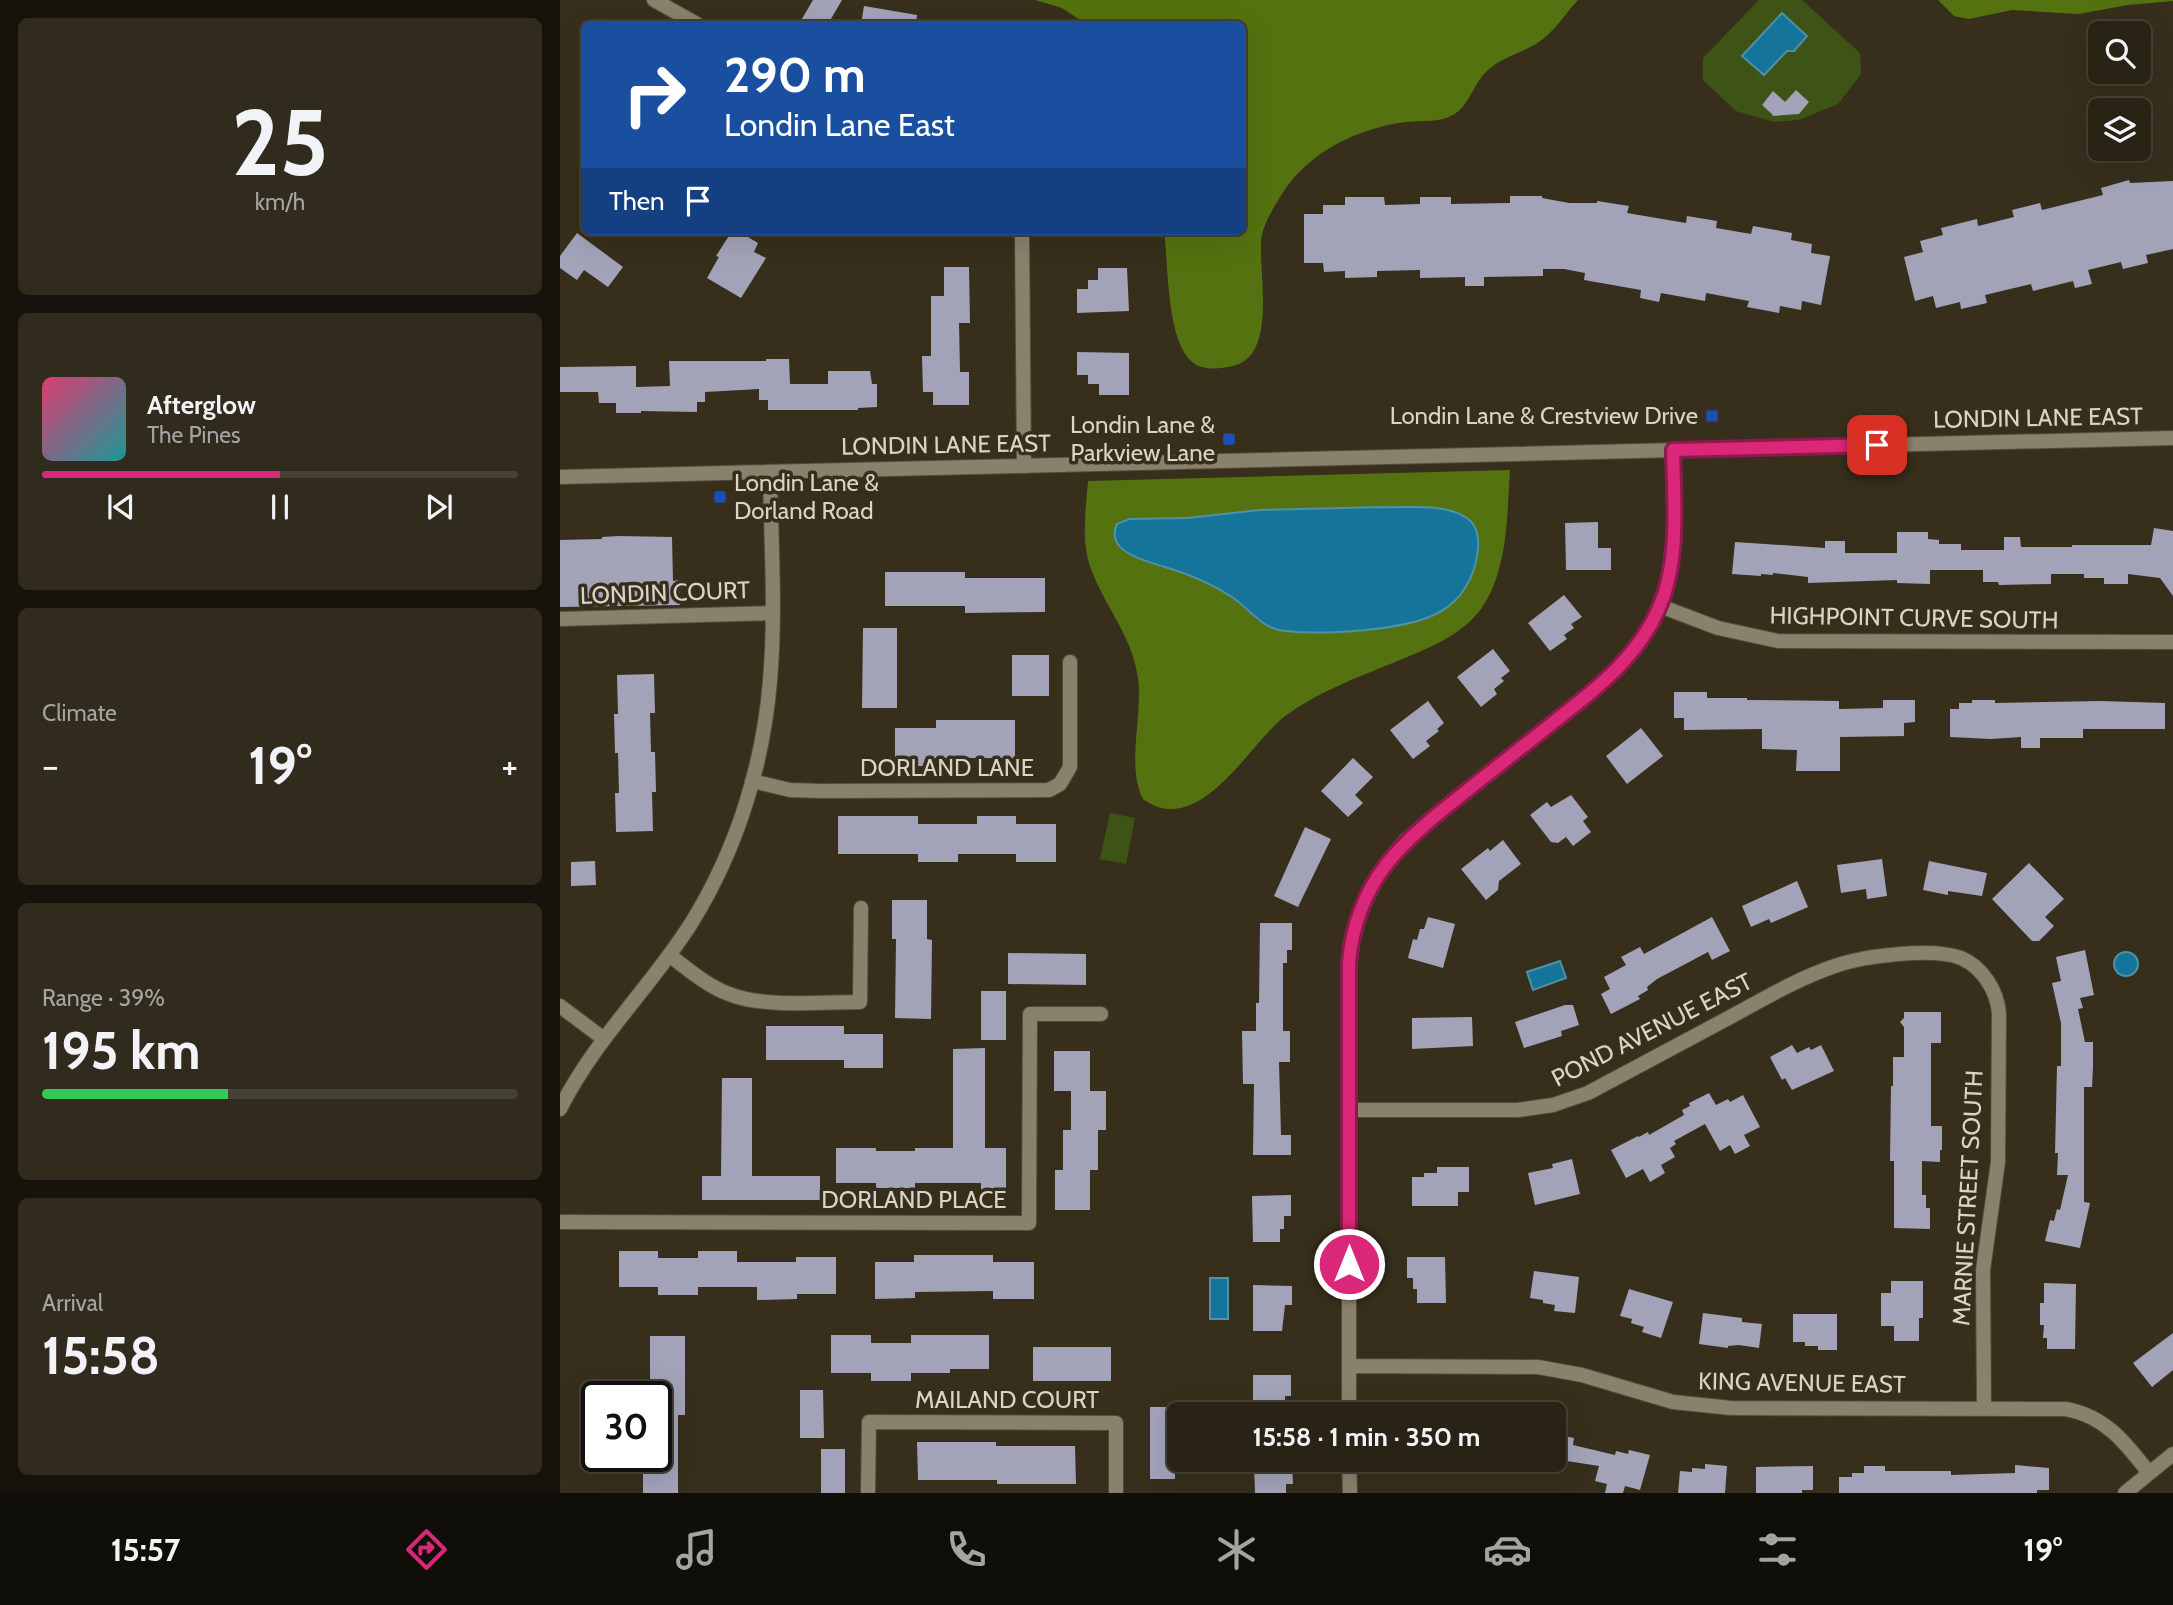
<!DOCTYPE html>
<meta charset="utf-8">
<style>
body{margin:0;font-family:Cabin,sans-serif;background:#312b1e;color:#f1f3f6;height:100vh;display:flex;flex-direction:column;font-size:26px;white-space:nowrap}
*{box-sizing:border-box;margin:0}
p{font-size:23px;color:#a5a4a0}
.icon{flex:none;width:38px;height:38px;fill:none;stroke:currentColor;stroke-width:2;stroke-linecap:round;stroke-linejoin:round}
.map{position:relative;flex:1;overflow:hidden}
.panel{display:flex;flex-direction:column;gap:18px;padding:18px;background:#17130c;width:560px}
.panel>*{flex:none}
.guide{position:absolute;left:21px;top:21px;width:665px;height:214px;border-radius:10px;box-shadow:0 7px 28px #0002,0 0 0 2px #454034;background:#1a4fa0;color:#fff;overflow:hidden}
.tools{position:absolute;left:1528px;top:21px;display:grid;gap:14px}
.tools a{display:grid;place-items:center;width:63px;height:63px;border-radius:10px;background:#292315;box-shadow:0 7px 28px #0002,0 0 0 2px #454034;font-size:35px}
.speed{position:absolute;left:21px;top:1381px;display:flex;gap:14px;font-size:35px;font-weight:700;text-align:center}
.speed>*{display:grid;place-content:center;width:91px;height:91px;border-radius:50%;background:#292315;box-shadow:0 7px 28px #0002,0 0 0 2px #454034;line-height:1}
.speed .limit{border:4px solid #111;border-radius:10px;background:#fff;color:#111}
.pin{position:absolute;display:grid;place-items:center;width:60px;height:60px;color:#fff;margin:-30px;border-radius:14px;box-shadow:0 4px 10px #0006}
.me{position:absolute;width:77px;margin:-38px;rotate:0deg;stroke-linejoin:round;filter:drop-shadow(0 0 5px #0008)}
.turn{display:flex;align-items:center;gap:24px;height:147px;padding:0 28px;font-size:32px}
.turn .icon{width:91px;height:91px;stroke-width:2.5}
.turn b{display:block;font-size:49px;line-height:60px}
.then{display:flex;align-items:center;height:66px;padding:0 28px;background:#0003;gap:14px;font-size:26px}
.big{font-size:52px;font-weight:700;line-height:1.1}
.panel .widget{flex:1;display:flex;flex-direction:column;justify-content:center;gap:10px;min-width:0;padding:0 24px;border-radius:10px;background:#312b1e}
.panel .dial{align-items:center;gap:0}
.dial b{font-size:91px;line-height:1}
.song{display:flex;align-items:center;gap:21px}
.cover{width:84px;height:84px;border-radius:10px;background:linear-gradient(135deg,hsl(340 70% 55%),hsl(180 70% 35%))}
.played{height:7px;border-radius:4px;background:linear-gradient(90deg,#db2777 50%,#454034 50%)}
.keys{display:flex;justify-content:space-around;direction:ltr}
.heat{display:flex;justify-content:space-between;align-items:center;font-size:38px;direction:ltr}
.charge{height:10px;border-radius:5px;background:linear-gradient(90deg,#34c759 39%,#454034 0)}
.trip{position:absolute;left:607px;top:1402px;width:399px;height:70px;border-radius:10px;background:#292315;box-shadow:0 7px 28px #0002,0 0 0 2px #454034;font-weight:700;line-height:70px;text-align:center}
.dock{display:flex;height:112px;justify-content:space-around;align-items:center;background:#100e08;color:#a5a4a0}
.dock .icon{width:49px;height:49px}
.dock .current{color:#db2777}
.dock b{font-size:32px;color:#f1f3f6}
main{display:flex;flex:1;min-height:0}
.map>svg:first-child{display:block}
</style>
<main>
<section class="panel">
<div class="widget dial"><b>25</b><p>km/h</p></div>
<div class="widget">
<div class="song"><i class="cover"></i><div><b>Afterglow</b><p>The Pines</p></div></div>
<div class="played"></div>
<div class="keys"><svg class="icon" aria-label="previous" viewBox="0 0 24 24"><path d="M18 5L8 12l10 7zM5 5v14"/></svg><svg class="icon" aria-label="pause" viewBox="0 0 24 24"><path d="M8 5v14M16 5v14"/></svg><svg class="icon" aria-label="next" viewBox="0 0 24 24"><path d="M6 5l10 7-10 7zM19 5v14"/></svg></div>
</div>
<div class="widget"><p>Climate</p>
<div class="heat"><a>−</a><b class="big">19°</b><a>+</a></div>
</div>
<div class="widget"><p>Range · 39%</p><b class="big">195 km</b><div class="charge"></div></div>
<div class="widget"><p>Arrival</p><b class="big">15:58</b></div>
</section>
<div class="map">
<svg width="1613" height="1493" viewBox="0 0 1613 1493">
<rect width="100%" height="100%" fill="#372f1c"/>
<!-- green -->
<path fill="#3e5416" d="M1199,0H1242L1300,53L1301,74L1278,104L1239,120L1214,122L1176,111L1143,80V58Z
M550,813L575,818L566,864L540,859Z"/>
<!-- forest -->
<path fill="#547310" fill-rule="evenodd" d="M475,0H1018C1005,14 995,31 979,42C961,54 939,57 924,74C913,86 908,107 893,115C879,123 862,120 846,122C798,128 748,152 722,194C713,208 702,226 701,242C699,275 717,356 673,366C663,368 652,370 642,367C605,357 609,264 604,231H682V24H526L502,8Z
M1378,0H1613V1L1568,5L1518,14L1452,10L1409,19L1394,16Z
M950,470C947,515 948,571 921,609C900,637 866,649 835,662C798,677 758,692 725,716C689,744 639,840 583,799C566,766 583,716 578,678C571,632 544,607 530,566C521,540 526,508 528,481ZM823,507L868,508L895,512L916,535L915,564L905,588L887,607L877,613L852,622L787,631H726L698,621L675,599L658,589L630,575L582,560L558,545L554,535L557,524L577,519L627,518L700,510Z"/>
<!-- water -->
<path fill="#147499" stroke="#4f91a7" stroke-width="2" d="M1222,13L1247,36L1234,51H1227L1204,75L1182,56Z
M823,507C850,508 884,503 907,518C927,532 916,571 905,588C899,598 889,607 878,613C844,631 764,635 725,631C700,628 691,610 672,597C651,583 629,574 605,567C586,561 544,552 557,524L569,519L627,518L700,510Z
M1554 964a12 12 0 1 1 24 0a12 12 0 1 1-24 0Z
M1000,961L1006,978L973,990L967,972Z
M650,1278H668V1319H650Z"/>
<!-- building -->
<path fill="#a2a3b9" d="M253,0H282L268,24H239Z
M304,6L357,15L356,24H301Z
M1236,90L1249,102L1239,114L1212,116L1213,115L1202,105L1213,91L1225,102Z
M1569,180L1570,183L1613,181V249L1586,255L1588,263L1563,269L1561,262L1528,270L1532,284L1515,288L1513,281L1473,291L1471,284L1425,295L1427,303L1401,309L1400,302L1376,308L1373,296L1355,301L1344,257L1363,252L1360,241L1383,235L1381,228L1417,219L1418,226L1454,217L1452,210L1480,203L1482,210L1543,195L1541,188Z
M950,196H982V198L1009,203H1037V201L1069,206L1067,213L1126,223L1127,216L1157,221L1156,228L1191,234L1193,226L1232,233L1231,240L1252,244L1251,253L1270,256L1261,305L1242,301L1241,310L1220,306L1219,313L1187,307L1189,301L1146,293L1145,301L1101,293L1099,302L1080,298L1081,290L1024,280L1025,273L1004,269H983V276L924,277V286H905V277L860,278V270L817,271V277L785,278V271L764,272L763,263H744V214H763V205H785V197H824L825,205L860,204V197H891V204L950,203Z
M172,231H178L198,243L194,252L206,258L181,298L147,278L159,257L156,256Z
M17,233L63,267L48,287L24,270L17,280L0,268V256Z
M384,267H409L410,323H399L400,372H409V405H373V392H363L362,356H371V296H384Z
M538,268H567L569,311L517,313V289H528V280H538Z
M517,352L569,353V395H539V384H528V375H517Z
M206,359H229L230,384H268V371H310L312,384H317V407L298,408V410H208V400H199V389L145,392V402H137V412L81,411V413H56V403H39L38,392H0V367L76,366V387L110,386L109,361H206Z
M1038,522V548H1051V570H1006L1005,523Z
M1594,528L1613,531V596L1600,578L1568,574V584H1544V578H1524V574H1491V584L1439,585L1438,582H1423V570H1370V584L1337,583V580L1248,583V577L1213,573V575L1201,574V576L1172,574L1175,542L1265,548V541H1285V553H1337V532H1368V539L1379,540V544H1401V550H1444V537H1460L1461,547H1512V545H1591Z
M59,536L112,537L113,581L119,580L120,605L0,607V540L42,539V537Z
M325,572H405V578H485V612L405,613V606H325Z
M1004,595L1022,617L1011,624L1014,628L1004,635L1007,639L990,651L968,623Z
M303,628H337V708H302Z
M933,649L950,671L941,678L944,681L934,689L937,694L921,707L897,677Z
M452,655H489V696H452Z
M94,674L95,713H90L91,752H95L96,792H92L93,831L56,832L55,793H59L58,753H55L54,714H58L57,675Z
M1114,692H1147V698H1187V700L1279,701V709L1323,708V700H1355V722L1344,723V736L1280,737V771H1236L1237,750L1202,749V729L1124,730V718H1114Z
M1412,700H1435V703L1541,701L1605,703V729H1523V738H1480V748H1461V737L1431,739L1390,737V709H1399V703H1412Z
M868,701L884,723L877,729L879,731L866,741L870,746L853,759L830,730Z
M376,720H455V758H375V766H335V728H376Z
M1081,728L1103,756L1067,784L1046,756Z
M793,758L813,777L795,795L803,803L788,817L761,791Z
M1011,795L1028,817L1023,821L1031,832L1013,846L1006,837L998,843L991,842L970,815L987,802L991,807Z
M278,816H358V824H417V816H456V824H496V862H456V854H398V862H358V854H278Z
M745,827L771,839L738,907L714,896Z
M943,840L961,864L939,881L938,890L926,900L901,869L928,848L930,851Z
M1322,859L1327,896L1307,899L1306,889L1281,893L1277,865Z
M35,861L36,885L11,886V862Z
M1369,861L1427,873L1422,896L1388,891V895L1363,890Z
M1469,863L1504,899L1485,917L1494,926L1479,941H1472L1432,899Z
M1237,881L1248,907L1211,923L1209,919L1191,927L1182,906Z
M332,900H367V939L372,940L371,1019L335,1018L336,939H332Z
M868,917L895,924L883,968L848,958L853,939L857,940L860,929H864Z
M1152,917L1170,951L1152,960L1148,952L1097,979L1087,987L1088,990L1078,996L1080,999L1051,1014L1041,994L1050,989L1044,977L1066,965L1061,957L1080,947L1084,954Z
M700,923H732V950H727V963H723V1031H730V1062H719L721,1135H731V1155H693L694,1084H683L682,1031H696V1003H699Z
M1525,950L1534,995L1520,998L1523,1008L1518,1009L1525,1042H1533V1067L1532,1087H1524V1202L1530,1203L1520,1248L1485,1241L1490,1220L1494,1221L1497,1209L1500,1210L1508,1175H1497L1498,1153H1495L1497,1066H1501V1023L1492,983L1501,981L1496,957Z
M448,953L526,954V985L448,984Z
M421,991H446V1040H421Z
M1005,1005H1013L1019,1025L1001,1031L1002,1036L964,1048L955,1022Z
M1344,1012H1381V1043H1371V1126H1382V1150H1380V1162L1362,1161V1195H1366V1208H1370V1229L1334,1228V1161H1330L1331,1086H1333V1057H1344V1027L1340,1022L1344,1018Z
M912,1017L913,1046L852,1049V1018Z
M206,1026H284V1034H323V1068H284V1060H206Z
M1232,1045L1237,1053L1249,1047L1251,1050L1261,1045L1274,1071L1232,1090L1225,1078L1222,1080L1210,1057Z
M425,1048V1148H446V1196H421V1183H355V1188H316V1183H276V1148H316V1151H355V1148H393V1049Z
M494,1051H530V1091H546V1130H538V1170H530V1210H495V1170H503V1130H511V1091H494Z
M162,1078H192V1176H260V1200H142V1176H161Z
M1149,1093L1156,1105L1168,1099L1170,1102L1183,1095L1200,1127L1184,1135L1190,1146L1175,1154L1170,1145L1160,1151L1145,1124L1114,1141L1116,1144L1110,1148L1115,1157L1101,1165L1105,1173L1090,1182L1083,1169L1066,1178L1051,1150L1078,1136L1079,1137L1088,1132L1089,1135L1124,1115L1122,1110L1130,1106L1129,1103Z
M1012,1159L1020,1194L975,1205L968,1173L993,1168L992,1164Z
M877,1167H909V1192H898V1206H852V1177H864V1173H877Z
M731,1195V1216H724V1229H720V1242H693L692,1196Z
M59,1251H98V1258H138V1251H177V1262H236V1257H276V1294H237V1299L197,1300V1287H138V1295H98V1287H59Z
M354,1255H433V1262H474V1299H433V1291L355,1292V1298L315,1299V1262H354Z
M847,1257H885L886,1303H857V1289H853V1278H847Z
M974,1271L1019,1277L1015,1313L994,1311L995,1305L983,1303V1300L970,1298Z
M1331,1281H1363V1318H1359V1341H1334V1326H1321V1293H1331Z
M1484,1283L1516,1284L1515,1349H1487V1338H1483L1484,1325H1480V1303H1484Z
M693,1285L732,1286V1305H725L722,1331H693Z
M1069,1289L1113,1302L1101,1338L1082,1332L1084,1327L1071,1323L1072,1319L1060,1316Z
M1143,1313L1182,1318V1322L1202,1324L1199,1348L1179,1345L1168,1346V1348L1139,1344Z
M1233,1314H1277V1350H1258V1346H1245V1342H1233Z
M1613,1333V1370L1592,1387L1573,1363Z
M271,1335H311V1343H351V1335H429V1369H390V1373H351V1381H311V1373H271Z
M90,1336H125V1415H118V1493H83V1456H96V1396H90Z
M473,1347H551V1381H473Z
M693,1375H731V1396H725V1414H693Z
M240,1390H263L264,1438H240Z
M590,1407H615V1479H590Z
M994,1434L1014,1438L1013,1445L1055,1455L1056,1451L1068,1454L1069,1450L1090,1455L1080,1490L1065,1486L1063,1493H1045L1047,1484L1035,1481L1039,1466L994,1459Z
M357,1442H436V1446H515L516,1484H437V1480H358Z
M261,1449H285V1493H261Z
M732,1463L733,1484H726V1493H695L694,1464Z
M1145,1464L1167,1466L1165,1493H1118L1120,1471L1132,1472V1468L1145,1469Z
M1455,1465L1489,1468V1490H1477V1493H1279V1477H1292V1473H1304V1466H1325V1471H1391V1475L1455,1473Z
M1253,1466V1490H1242V1493H1196V1467Z"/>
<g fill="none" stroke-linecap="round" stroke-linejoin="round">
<!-- minor casing -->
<g stroke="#534c3c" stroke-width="16">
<path id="minor" d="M94,0L137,24
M462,231L464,466
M1100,606L1158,628L1218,641L1613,642
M0,619L211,613
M192,781L230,790L261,791L489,790L500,784L510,767V662
M109,955C128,969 147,986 169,994C203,1008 262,1002 300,1002L301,908
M0,1006L44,1039
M0,1109C34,1040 92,986 132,922C177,849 203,765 210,681C216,612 211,541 210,473
M789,1110H958L993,1105L1028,1093C1076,1067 1125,1041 1174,1015C1207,997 1239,978 1275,966C1303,956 1373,947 1401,958C1422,967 1437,990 1439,1013L1438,1162L1423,1270L1424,1408
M0,1222L469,1223L470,1014H541
M789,1366L978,1367L1022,1375L1113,1402L1171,1408L1506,1409C1545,1416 1566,1443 1589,1473
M789,1414V974C791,923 810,880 844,842C889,801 939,766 986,728C1030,694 1080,659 1101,604C1119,556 1114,501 1113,450
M789,1460L790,1493
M308,1493L309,1422L556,1423V1493
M1565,1493L1613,1454"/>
</g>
<!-- tertiary casing -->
<g stroke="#534c3c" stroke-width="16">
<path id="tertiary" d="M0,477L1613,438"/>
</g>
<!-- minor -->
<use href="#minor" stroke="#8a816c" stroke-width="14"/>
<!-- tertiary -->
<use href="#tertiary" stroke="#8a816c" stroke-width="14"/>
</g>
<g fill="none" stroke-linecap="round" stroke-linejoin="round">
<!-- route casing -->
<g stroke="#8e194d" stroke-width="18">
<path id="route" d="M789,1264V962C797,876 846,839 909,789C942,763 975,737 1009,710C1045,682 1080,652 1099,608C1120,560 1114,502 1113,450L1317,445"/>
</g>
<!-- route -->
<use href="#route" stroke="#db2777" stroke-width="12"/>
</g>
<!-- markers -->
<g fill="#1a4fb4" stroke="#372f1c" stroke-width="2.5">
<rect x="1145" y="409" width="14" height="14" rx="3.5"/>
<rect x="662" y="432" width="14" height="14" rx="3.5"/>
<rect x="153" y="490" width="14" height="14" rx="3.5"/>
</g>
<g text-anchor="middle" stroke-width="7" stroke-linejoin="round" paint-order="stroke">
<!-- poi labels -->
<g font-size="24" fill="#d9d4c9" stroke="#372f1c" text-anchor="end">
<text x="1138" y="424">Londin Lane &amp; Crestview Drive</text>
<text x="655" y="433">Londin Lane &amp;<tspan x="655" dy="28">Parkview Lane</tspan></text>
<text x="174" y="491" text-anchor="start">Londin Lane &amp;<tspan x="174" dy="28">Dorland Road</tspan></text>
</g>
<!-- street labels -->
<g font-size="24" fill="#d9d4c9" stroke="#372f1c">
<text transform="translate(1478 418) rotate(-1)" y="8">LONDIN LANE EAST</text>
<text transform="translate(386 445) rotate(-1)" y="8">LONDIN LANE EAST</text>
<text transform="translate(105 593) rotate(-2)" y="8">LONDIN COURT</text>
<text transform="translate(1354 618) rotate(1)" y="8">HIGHPOINT CURVE SOUTH</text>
<text x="387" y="776">DORLAND LANE</text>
<text transform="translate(1092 1030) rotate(-27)" y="8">POND AVENUE EAST</text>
<text transform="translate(1408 1198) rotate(-87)" y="8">MARNIE STREET SOUTH</text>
<text x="354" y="1208">DORLAND PLACE</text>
<text transform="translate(1242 1383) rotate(1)" y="8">KING AVENUE EAST</text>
<text x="447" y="1408">MAILAND COURT</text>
</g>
</g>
</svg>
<div class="tools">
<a><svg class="icon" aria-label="search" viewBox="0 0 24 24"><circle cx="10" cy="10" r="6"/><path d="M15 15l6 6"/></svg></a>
<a><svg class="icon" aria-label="layers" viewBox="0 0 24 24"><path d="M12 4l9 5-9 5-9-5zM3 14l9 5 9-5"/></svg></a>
</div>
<div class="speed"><div class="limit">30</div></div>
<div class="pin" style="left:1317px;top:445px;background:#d93025"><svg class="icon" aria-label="arrive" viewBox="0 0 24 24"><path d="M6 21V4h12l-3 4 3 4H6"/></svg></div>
<svg class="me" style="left:789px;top:1264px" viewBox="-20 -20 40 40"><circle r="17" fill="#db2777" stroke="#fff" stroke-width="3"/><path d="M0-11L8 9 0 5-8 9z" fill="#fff"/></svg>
<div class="trip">15:58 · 1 min · 350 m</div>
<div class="guide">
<div class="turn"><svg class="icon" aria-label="right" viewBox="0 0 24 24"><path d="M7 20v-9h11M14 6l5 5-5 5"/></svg><div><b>290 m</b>Londin Lane East</div></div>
<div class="then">Then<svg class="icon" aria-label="arrive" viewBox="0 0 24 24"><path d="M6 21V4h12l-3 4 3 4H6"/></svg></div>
</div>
</div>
</main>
<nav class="dock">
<b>15:57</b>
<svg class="icon current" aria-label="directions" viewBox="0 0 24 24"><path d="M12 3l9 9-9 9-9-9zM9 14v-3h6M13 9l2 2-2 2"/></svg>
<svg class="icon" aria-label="music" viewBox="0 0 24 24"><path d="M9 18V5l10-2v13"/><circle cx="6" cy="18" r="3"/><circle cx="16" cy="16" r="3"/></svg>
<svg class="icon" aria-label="phone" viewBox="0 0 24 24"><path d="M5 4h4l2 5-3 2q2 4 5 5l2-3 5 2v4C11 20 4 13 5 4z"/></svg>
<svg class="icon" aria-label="climate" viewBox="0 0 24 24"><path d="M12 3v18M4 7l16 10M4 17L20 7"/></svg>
<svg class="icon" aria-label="car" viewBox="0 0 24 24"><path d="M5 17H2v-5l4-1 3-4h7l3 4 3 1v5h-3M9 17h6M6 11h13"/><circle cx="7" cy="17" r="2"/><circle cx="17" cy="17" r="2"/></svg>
<svg class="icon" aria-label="filters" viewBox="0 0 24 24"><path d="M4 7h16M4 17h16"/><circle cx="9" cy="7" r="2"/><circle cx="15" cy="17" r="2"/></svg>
<b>19°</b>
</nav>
